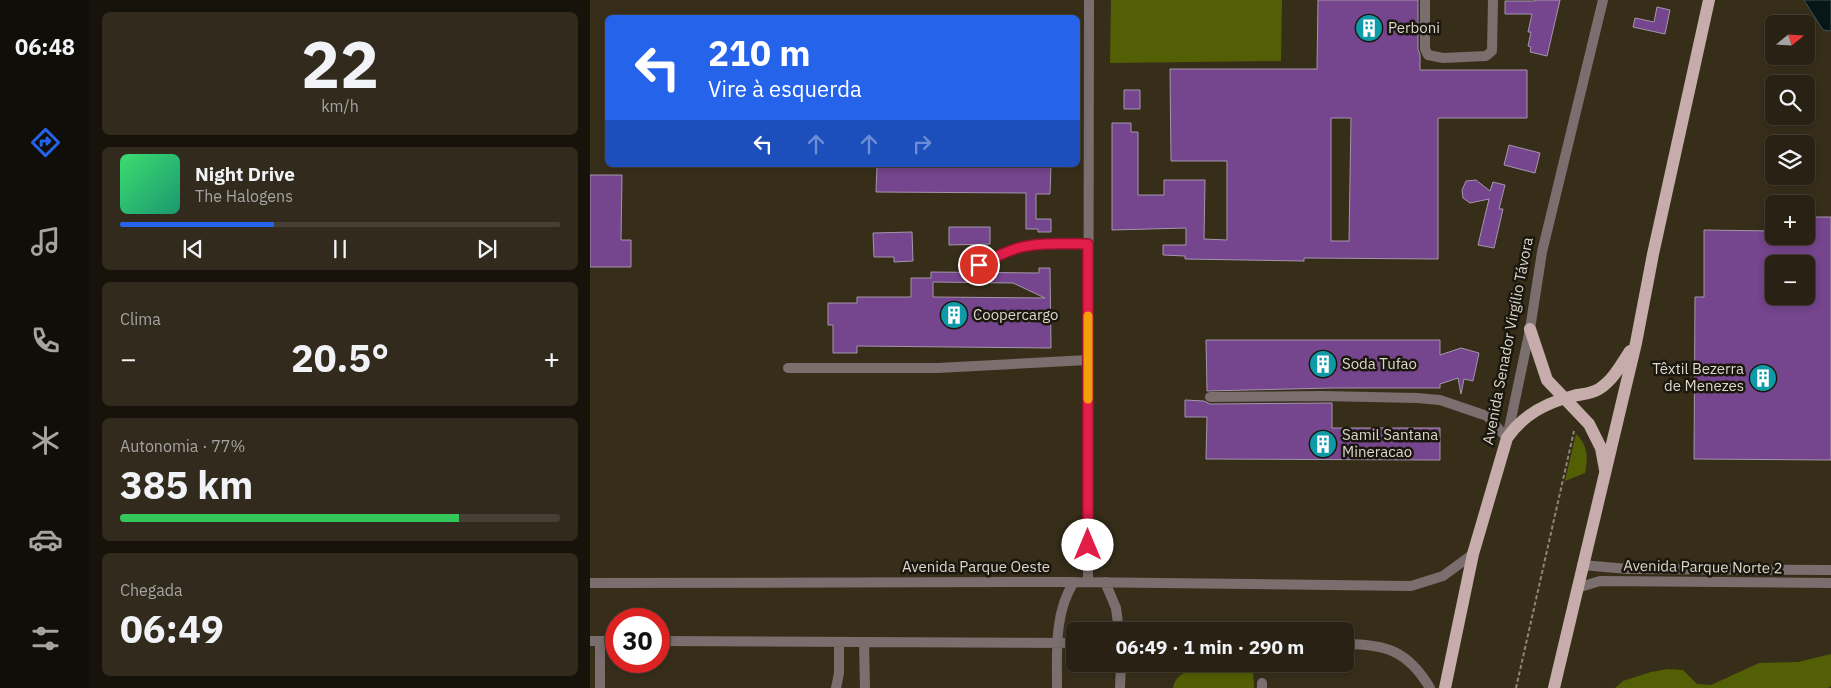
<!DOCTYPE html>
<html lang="pt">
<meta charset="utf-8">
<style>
body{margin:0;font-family:"IBM Plex Sans",sans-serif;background:#312a1d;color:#f1f3f6;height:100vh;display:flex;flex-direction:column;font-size:19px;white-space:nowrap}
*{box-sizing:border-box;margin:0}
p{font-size:16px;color:#a5a4a0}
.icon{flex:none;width:28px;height:28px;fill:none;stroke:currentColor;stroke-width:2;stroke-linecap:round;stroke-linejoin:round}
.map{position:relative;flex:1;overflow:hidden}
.side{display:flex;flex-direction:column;gap:12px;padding:12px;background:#17130b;width:500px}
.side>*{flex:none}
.guide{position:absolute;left:15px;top:15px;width:475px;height:152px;border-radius:8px;box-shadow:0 2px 8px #0003,0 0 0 1px #453f34;background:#2563eb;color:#fff;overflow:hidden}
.needle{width:32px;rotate:72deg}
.tools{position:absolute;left:1175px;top:15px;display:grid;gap:10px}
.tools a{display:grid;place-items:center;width:50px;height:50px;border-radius:8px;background:#292214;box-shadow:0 2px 8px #0003,0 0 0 1px #453f34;font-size:25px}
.speed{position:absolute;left:15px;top:608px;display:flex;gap:10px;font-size:25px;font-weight:700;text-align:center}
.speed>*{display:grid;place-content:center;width:65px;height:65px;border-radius:50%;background:#292214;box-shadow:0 2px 8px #0003,0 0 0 1px #453f34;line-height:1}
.speed .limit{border:8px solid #d22;background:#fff;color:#111}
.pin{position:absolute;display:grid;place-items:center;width:42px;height:42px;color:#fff;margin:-21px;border:2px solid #fff;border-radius:50%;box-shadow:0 1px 5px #0007}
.me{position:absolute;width:55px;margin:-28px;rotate:0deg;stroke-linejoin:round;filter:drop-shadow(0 0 4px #0008)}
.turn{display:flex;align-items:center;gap:18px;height:105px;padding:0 20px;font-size:22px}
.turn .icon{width:65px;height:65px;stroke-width:2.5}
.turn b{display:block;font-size:35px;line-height:42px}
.lanes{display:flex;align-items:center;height:48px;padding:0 20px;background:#0003;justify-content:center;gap:25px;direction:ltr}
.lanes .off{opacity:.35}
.big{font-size:38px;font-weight:700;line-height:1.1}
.side .card{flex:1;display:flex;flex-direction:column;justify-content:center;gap:8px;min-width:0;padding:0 18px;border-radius:8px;background:#312a1d}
.side .dial{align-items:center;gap:0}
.dial b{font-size:65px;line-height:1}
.song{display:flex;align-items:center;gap:15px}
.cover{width:60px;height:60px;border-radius:8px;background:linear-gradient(135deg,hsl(140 70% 55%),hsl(160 70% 35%))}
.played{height:5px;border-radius:2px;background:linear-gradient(90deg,#2563eb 35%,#453f34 35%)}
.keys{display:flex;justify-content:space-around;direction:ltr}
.heat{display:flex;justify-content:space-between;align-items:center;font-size:28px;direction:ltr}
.charge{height:8px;border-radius:4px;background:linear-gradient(90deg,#34c759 77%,#453f34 0)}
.trip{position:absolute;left:476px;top:622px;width:288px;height:50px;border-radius:8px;background:#292214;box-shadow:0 2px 8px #0003,0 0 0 1px #453f34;font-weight:700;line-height:50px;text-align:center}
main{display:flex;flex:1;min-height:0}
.tabs{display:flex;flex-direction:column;width:90px;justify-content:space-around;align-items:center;background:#100e08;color:#a5a4a0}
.tabs .icon{width:35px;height:35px}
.tabs .current{color:#2563eb}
.tabs b{font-size:22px;color:#f1f3f6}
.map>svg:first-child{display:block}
</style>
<main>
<nav class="tabs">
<b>06:48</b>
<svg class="icon current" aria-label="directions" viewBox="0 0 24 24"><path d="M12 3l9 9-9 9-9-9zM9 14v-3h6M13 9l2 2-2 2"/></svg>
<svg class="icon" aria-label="music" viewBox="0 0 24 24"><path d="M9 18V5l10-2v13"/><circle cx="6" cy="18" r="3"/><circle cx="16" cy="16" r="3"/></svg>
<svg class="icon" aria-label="phone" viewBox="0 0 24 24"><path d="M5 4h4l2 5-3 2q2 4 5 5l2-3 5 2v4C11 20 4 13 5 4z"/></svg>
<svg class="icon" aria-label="climate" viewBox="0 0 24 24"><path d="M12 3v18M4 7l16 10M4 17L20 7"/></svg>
<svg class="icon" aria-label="car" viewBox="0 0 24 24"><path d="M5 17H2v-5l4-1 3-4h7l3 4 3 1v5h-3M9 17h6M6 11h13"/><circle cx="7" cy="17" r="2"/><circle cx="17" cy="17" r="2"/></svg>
<svg class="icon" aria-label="filters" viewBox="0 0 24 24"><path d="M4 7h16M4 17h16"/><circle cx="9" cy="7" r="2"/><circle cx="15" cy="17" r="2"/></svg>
</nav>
<section class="side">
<div class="card dial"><b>22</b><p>km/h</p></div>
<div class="card">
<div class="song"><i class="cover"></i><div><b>Night Drive</b><p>The Halogens</p></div></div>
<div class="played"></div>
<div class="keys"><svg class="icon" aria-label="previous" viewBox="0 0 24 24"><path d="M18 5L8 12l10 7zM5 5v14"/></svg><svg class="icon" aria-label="pause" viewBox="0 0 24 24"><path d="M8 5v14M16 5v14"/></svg><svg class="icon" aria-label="next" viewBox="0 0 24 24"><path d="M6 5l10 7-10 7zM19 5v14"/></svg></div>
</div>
<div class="card"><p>Clima</p>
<div class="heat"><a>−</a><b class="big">20.5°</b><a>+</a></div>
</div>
<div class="card"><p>Autonomia · 77%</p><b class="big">385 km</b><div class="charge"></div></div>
<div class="card"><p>Chegada</p><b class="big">06:49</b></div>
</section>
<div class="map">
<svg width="1241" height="688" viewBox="0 0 1241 688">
<rect width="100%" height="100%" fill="#372e1a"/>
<!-- green -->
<path fill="#535f04" d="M521,0H692L691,61L520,63Z
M986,434C998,445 998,458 995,473L975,481Z
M1241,654V686L1238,688H1025L1033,681L1061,672L1078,669L1093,670L1107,684L1121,685L1169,663L1208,662Z
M604,669H663L664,688H583C585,676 594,672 604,669Z"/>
<!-- water -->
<path fill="#051719" stroke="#46514f" d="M1214,0H1241V31L1233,30Z"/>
<!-- building -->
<path fill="#75458d" stroke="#a496ac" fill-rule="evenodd" d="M728,0H828V49L830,55V70H937V118H848V259L714,258V261L595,259V256L573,255V245H596V228L522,230V123H541V132H548V195H574V180H615L614,239L637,240V161H581L580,69H727ZM741,118H761L759,241H741Z
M946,0H970L957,56L940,52L941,47L938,46L941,32H938L942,14H915V1H945Z
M1067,7L1080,10L1075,34L1043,27L1045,18L1064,22Z
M534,90H550V109H534Z
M919,145L950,153L945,173L914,165Z
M287,165H461L460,194H446V219H461V232H448V229H436V193L286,192Z
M0,175H32L31,240H41V267H0Z
M886,180L900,191L903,182L915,185L909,209H913L904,248L888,245L899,199L880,203L873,198L872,190L876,181Z
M1216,217H1241V460L1104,459L1105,297H1114V230L1184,231V236H1216ZM1184,264H1216V296H1184Z
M359,227H400V244L359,245Z
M322,232L323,261L304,262V257H284L283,233Z
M449,268H460L461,348L267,346V353H243V325H238V303H267V297H321V278H341V272L449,273ZM343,282L423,283L455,298L343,297Z
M616,340H850V355L871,348L889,353L883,381L874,379L871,394L868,378L850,384V388H742L617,391Z
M595,400L614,401L620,404L742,403V428H850V460L616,459L617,417H595Z"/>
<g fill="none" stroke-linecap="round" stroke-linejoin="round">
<!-- path -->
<path stroke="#8d8677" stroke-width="2" stroke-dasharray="4 2.5" stroke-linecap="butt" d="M926,688L984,431"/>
<!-- minor -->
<path stroke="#7b6e6e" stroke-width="10" d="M835,0V49L838,55L853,58L896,56L902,51L903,0
M389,265C402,259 414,252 428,248C450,242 476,244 498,244
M198,368H348L498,360
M620,397L733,396L827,398L850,400L897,416L917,438
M917,438L940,329L952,252L1013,0
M992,565L1038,569L1241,570
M498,582L499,0
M515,582L526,608L529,631
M0,583L484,582L821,586L853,576L883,554
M987,588L1010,581L1241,583
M0,641H26
M10,641V688
M69,641L485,643
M274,642L275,688
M755,644C796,644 818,651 840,688
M672,683V688
M246,688L249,673V643
M467,688C467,653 464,612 484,582
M530,688L531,664"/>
<!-- major -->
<path stroke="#c6adac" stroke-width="12" d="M940,329L957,380L999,424L1011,448L1015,470
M855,688L883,554L917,438C933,415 955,403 983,396C991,394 1001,394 1009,389C1023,380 1031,365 1040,351
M964,688L1046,343L1063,254L1119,0"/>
</g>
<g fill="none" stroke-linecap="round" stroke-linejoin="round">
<!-- route casing -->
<g stroke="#92132f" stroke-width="12">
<path id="route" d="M389,265C402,259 414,252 428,248C450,242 476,244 498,244V545"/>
</g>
<!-- route -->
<use href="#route" stroke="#e11d48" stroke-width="9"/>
<!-- slow -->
<path stroke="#f59e0b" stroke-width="9" d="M498,399V316"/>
</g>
<!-- icons -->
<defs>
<g id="building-disc" transform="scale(1.4375)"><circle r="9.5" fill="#0f9aa8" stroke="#1b170e"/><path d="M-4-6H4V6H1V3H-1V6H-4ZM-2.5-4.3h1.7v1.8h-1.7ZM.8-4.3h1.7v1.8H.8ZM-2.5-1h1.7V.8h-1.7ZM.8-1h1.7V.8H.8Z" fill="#fff"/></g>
</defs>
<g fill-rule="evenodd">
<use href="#building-disc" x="779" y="28"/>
<use href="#building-disc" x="364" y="315"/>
<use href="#building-disc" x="733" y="364"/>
<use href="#building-disc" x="1173" y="378"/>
<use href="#building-disc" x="733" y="444"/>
</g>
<g text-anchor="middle" stroke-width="5" stroke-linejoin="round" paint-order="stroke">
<!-- poi labels -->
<g font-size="15" fill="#ddd8cc" stroke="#1b170e" text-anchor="start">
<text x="798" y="33">Perboni</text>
<text x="383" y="320">Coopercargo</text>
<text x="752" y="369">Soda Tufao</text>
<text x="1154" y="374" text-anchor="end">Têxtil Bezerra<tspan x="1154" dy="17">de Menezes</tspan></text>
<text x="752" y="440">Samil Santana<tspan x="752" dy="17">Mineracao</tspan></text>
</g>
<!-- street labels -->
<g font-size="15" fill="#ddd8cc" stroke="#1b170e">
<text transform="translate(918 341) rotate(-79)" y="5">Avenida Senador Virgílio Távora</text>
<text x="386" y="572">Avenida Parque Oeste</text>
<text transform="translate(1113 567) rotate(1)" y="5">Avenida Parque Norte 2</text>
</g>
</g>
</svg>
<div class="tools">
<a><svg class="needle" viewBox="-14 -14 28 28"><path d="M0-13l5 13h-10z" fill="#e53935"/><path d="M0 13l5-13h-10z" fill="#a5a4a0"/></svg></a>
<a><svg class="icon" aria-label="search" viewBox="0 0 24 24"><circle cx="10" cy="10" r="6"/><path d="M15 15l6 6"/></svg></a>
<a><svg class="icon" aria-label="layers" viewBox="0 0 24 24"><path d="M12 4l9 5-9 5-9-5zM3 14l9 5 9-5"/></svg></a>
<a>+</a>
<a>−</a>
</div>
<div class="speed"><div class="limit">30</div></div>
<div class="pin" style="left:389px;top:265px;background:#d93025"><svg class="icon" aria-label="arrive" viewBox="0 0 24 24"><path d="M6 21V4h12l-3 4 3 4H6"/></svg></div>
<svg class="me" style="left:498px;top:545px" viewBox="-20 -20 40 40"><circle r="19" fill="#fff"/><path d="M0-13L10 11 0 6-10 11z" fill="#e11d48"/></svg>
<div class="trip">06:49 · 1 min · 290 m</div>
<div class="guide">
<div class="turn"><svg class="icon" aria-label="left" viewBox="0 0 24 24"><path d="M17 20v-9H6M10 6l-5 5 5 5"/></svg><div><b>210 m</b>Vire à esquerda</div></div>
<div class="lanes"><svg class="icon" aria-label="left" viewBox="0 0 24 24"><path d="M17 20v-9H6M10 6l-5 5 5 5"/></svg><svg class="icon off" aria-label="ahead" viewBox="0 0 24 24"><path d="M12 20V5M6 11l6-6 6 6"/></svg><svg class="icon off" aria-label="ahead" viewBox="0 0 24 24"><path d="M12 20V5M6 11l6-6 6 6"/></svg><svg class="icon off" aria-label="right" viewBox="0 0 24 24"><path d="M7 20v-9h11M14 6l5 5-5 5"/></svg></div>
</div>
</div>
</main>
